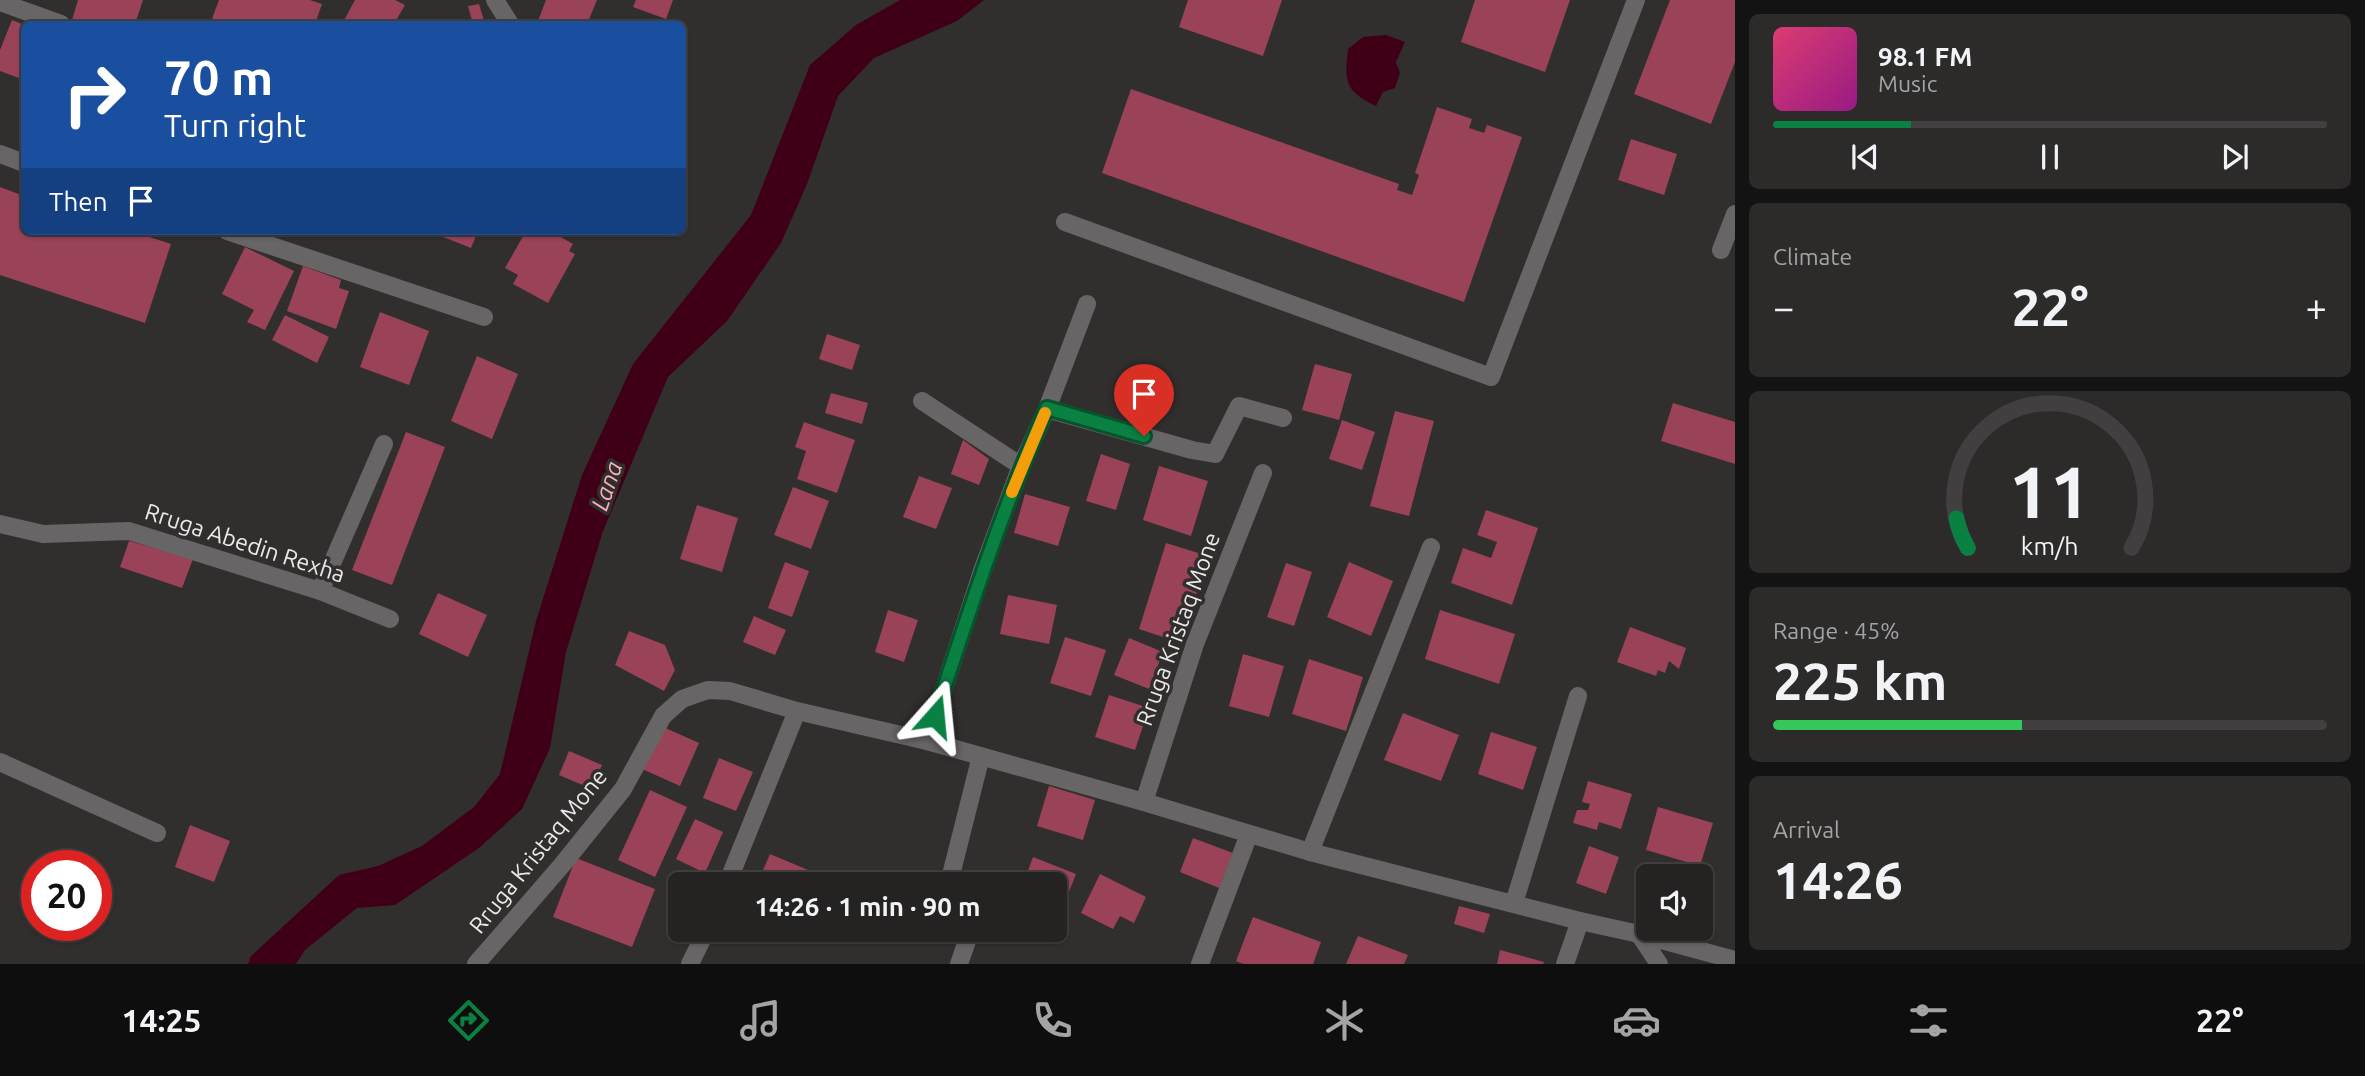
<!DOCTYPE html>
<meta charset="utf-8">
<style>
body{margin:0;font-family:Ubuntu,sans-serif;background:#2d2a2a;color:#f1f3f6;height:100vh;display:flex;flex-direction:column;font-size:26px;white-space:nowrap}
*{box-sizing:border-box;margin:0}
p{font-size:23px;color:#a3a4a5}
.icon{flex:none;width:38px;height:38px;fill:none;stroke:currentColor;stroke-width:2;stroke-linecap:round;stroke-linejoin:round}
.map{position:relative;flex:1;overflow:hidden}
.side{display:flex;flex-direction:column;gap:14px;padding:14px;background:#141313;width:630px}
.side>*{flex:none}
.guide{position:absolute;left:21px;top:21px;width:665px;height:214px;border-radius:10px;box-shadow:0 2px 5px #0004,0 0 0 2px #423f40;background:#1a4fa0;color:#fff;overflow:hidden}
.controls{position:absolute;left:1636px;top:864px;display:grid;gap:14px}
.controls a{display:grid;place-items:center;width:77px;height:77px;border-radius:10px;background:#252222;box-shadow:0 2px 5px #0004,0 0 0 2px #423f40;font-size:35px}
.speed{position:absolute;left:21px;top:850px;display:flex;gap:14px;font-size:35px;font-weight:700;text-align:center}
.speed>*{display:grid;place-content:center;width:91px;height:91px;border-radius:50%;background:#252222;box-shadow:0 2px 5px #0004,0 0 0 2px #423f40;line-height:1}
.speed .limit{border:10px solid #d22;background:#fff;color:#111}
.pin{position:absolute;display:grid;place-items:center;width:60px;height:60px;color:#fff;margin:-72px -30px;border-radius:50% 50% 50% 0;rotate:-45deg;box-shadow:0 0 7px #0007}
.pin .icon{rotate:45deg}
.me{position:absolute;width:77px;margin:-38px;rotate:18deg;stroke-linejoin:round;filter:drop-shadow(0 0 5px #0008)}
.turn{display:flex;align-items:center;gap:24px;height:147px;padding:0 28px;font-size:32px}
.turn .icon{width:91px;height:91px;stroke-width:2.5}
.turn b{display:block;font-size:49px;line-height:60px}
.then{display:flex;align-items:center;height:66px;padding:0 28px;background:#0003;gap:14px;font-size:26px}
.big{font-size:52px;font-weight:700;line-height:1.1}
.side .widget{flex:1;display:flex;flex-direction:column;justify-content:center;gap:10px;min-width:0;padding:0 24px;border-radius:10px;background:#2d2a2a}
.side .dial{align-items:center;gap:0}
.dial svg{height:182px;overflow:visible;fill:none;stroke:#423f40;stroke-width:7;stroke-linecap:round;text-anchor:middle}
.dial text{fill:#f1f3f6;stroke:none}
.song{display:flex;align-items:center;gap:21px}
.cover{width:84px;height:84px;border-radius:10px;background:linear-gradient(135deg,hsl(340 70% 55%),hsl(310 70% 35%))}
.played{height:7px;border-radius:4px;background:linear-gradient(90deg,#0b8043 25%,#423f40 25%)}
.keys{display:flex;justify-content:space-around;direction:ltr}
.heat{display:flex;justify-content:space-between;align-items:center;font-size:38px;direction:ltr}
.charge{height:10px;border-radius:5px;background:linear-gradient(90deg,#34c759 45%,#423f40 0)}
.trip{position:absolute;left:668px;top:872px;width:399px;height:70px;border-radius:10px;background:#252222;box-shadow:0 2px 5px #0004,0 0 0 2px #423f40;font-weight:700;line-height:70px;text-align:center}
.tab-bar{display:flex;height:112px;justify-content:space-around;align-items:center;background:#0f0e0e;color:#a3a4a5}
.tab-bar .icon{width:49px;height:49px}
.tab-bar .on{color:#0b8043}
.tab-bar b{font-size:32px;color:#f1f3f6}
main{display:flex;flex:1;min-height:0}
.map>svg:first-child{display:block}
</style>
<main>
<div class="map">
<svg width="1735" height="964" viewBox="0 0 1735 964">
<rect width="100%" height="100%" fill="#312e2e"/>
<!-- water -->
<path fill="#3f0017" d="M900,0H984L957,21L874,58L838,96L807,184L781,243L727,321L668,377L603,531L566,652L550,748L522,809L479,848L395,905L357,908L305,950L296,964H248L251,956L339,875L378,866L422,846L474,807L500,774L536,621L582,475L633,364L751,215L810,65L856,25Z
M1386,35L1405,42L1396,62L1400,73L1395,88L1383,92L1376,106C1345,91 1344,82 1348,49L1363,37Z"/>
<!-- building -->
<path fill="#9a4258" d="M78,0H143L135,24H86L72,20Z
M219,0H310L322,4L315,24H210Z
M355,0H395L405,5L394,24H342Z
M546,0H597L587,24H546L538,21Z
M636,0H673L666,19L633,7Z
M1188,0H1282L1263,56L1179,27Z
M1475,0H1570L1545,72L1461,42Z
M1670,0H1735V62L1711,124L1634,94Z
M479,4L485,24H473L468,6Z
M12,20L24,25V80L0,71V50Z
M1131,89L1399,184L1397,190L1412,195L1419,175L1415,173L1437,107L1472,119L1469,128L1484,133L1487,125L1522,137L1464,302L1102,173Z
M1631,139L1677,154L1664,195L1618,180Z
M0,187L24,196V231H131L171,244L145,323L0,275Z
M428,231H478L471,248Z
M526,231H550L573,244L569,251L575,254L548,303L513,284L518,275L505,268Z
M245,247L294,271L265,330L247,322L254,310L222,294Z
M303,266L341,280L339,288L349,291L336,329L287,311Z
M380,312L429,331L409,385L360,367Z
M285,315L329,337L317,363L272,340Z
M827,334L860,345L852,370L819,359Z
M477,356L518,374L492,439L451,421Z
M1315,364L1352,374L1339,420L1302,410Z
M831,393L868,403L862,424L825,413Z
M1673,403L1735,422V464L1661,441Z
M1395,411L1434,421L1409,516L1370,506Z
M1342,420L1375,432L1362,470L1329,459Z
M804,422L855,440L837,493L797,479L806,451L795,447Z
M406,432L445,447L392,585L352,570Z
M963,440L989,459L979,485L951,474Z
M1101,454L1130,464L1116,510L1086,501Z
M1159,466L1208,481L1191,536L1143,520Z
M919,476L952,488L936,529L903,517Z
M793,487L829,501L811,549L774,535Z
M1025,494L1070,507L1058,546L1014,533Z
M697,505L738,518L722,572L680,559Z
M1486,510L1538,528L1512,605L1451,583L1463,548L1491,558L1497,542L1477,535Z
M129,541L193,559L182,588L120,567Z
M1166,543L1208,556L1181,643L1139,629Z
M785,562L809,571L792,617L768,608Z
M1349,562L1393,581L1371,636L1327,617Z
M1286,563L1312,572L1294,626L1267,617Z
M438,593L487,615L468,657L419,634Z
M1008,595L1057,605L1049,644L1000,634Z
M888,610L918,620L904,662L875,652Z
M1440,610L1515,634L1499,684L1425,659Z
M754,616L786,630L775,655L743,642Z
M1630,627L1686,648L1679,669L1669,661L1665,673L1658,670L1656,676L1617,662Z
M629,631L665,645L675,670L664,691L615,665Z
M1065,637L1106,650L1091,696L1050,683Z
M1129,638L1163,652L1149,689L1114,675Z
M1243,654L1284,666L1269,717L1229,706Z
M1309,659L1363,677L1346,731L1292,714Z
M1109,695L1149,708L1135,750L1095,737Z
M1403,713L1459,735L1441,781L1384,760Z
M661,726L699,743L680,786L642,769Z
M1491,732L1537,747L1523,790L1478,774Z
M569,751L602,765L592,789L559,775Z
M719,758L753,772L736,811L703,798Z
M1588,781L1632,794L1621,829L1599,822L1597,830L1573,823L1577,810H1588L1590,804L1582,802Z
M1049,786L1095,800L1083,840L1037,826Z
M650,790L687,807L655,877L618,860Z
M1658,807L1713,823L1700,866L1646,850Z
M695,819L723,832L705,873L676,859Z
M190,825L230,841L214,882L175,867Z
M1193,838L1233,853L1219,888L1180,872Z
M1589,846L1619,857L1606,894L1576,883Z
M770,854L808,870L802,884H757Z
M1033,857L1076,874L1062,910L1055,907V884H1023Z
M576,858L655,889L632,947L553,917Z
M1670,863L1707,876V877H1665Z
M1100,874L1146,897L1134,923L1120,916L1113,929L1081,913Z
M1459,906L1490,914L1484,933L1454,924Z
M1253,917L1321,942L1313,964H1243L1236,961Z
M1358,936L1408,955L1404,964H1346Z
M1500,950L1544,962L1543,964H1497Z"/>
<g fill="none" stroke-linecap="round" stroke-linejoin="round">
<!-- service -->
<path stroke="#676566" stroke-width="18" d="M495,0L510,24
M0,2L61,24
M0,154L24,163
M227,231L484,317
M1721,250L1735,214
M922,401L1021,466
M1047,409L1192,450L1215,454L1239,406L1283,418
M384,444L320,591L390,619
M927,741L982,571L1021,466L1047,409L1087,304
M1144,802L1195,644L1263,473
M1310,852L1431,547
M1200,964L1249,834
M1565,964L1580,921"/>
<!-- minor -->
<path stroke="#676566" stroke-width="18" d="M1065,222L1491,377L1636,0
M0,524L43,534L129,531L320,591
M0,762L157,833
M727,884L797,711
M952,884L950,879L981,756
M1514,903L1578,696
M1639,934L1659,964
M476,964L562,865L623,789L663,716L682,699L708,690L730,691L797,711L927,741L1144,802L1310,852L1580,921L1639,934L1735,960
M690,964L707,929
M959,964L967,941L965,929"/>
</g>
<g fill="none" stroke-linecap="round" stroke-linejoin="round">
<!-- route casing -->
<g stroke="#07532c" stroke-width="18">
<path id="route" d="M935,716C969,612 1002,509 1047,408L1144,436"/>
</g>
<!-- route -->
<use href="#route" stroke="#0b8043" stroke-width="12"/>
<!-- slow -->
<path stroke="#f59e0b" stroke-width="12" d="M1012,492L1045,413"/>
</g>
<g text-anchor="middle" stroke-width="7" stroke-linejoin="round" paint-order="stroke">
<!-- street labels -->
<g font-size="23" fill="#ebe9e9" stroke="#312e2e">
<text transform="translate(245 543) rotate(18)" y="8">Rruga Abedin Rexha</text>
<text transform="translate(1178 629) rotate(-70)" y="8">Rruga Kristaq Mone</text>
<text transform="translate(538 851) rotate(-51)" y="8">Rruga Kristaq Mone</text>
</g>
<!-- water labels -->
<g font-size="24" font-style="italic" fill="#faafbd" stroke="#312e2e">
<text transform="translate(607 486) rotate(-71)" y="8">Lana</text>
</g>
</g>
</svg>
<div class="controls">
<a><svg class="icon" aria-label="sound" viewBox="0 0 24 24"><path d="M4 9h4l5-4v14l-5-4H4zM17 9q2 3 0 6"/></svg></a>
</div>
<div class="speed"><div class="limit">20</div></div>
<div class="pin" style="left:1144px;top:436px;background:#d93025"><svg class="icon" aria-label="arrive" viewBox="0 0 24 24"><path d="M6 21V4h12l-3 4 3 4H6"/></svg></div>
<svg class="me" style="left:935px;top:716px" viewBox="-20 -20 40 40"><path d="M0-17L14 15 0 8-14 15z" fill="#0b8043" stroke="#fff" stroke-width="4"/></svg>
<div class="trip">14:26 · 1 min · 90 m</div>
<div class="guide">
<div class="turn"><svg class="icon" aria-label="right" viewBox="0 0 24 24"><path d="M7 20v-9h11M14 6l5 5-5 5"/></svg><div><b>70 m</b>Turn right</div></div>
<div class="then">Then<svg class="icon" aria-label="arrive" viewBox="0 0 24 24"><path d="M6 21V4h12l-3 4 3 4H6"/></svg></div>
</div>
</div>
<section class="side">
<div class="widget">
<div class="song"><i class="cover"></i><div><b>98.1 FM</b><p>Music</p></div></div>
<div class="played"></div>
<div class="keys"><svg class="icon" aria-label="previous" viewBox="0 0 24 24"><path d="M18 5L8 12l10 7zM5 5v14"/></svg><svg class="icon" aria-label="pause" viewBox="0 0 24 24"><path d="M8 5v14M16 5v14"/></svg><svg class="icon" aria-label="next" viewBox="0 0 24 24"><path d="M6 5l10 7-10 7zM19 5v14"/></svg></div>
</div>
<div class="widget"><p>Climate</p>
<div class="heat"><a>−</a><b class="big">22°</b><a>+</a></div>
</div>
<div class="widget dial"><svg viewBox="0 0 100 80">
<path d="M14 69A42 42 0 1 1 86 69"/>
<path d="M14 69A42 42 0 0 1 9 56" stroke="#0b8043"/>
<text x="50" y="56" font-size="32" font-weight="700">11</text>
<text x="50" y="72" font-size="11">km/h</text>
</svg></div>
<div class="widget"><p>Range · 45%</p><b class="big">225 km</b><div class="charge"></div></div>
<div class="widget"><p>Arrival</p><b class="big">14:26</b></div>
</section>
</main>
<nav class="tab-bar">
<b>14:25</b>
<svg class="icon on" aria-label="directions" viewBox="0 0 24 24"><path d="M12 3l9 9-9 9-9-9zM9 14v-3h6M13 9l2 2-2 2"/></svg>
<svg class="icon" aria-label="music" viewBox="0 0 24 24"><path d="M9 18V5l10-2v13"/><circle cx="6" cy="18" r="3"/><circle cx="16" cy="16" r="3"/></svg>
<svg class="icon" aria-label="phone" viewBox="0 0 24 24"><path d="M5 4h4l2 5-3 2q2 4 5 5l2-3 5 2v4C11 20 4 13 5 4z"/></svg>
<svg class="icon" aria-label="climate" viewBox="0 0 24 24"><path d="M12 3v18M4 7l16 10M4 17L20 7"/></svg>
<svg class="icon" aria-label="car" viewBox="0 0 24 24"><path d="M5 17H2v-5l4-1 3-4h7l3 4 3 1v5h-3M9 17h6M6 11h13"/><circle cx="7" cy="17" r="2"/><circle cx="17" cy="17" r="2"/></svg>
<svg class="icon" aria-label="filters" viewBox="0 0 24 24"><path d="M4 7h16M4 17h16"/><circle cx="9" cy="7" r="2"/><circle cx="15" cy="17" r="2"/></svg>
<b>22°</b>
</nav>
